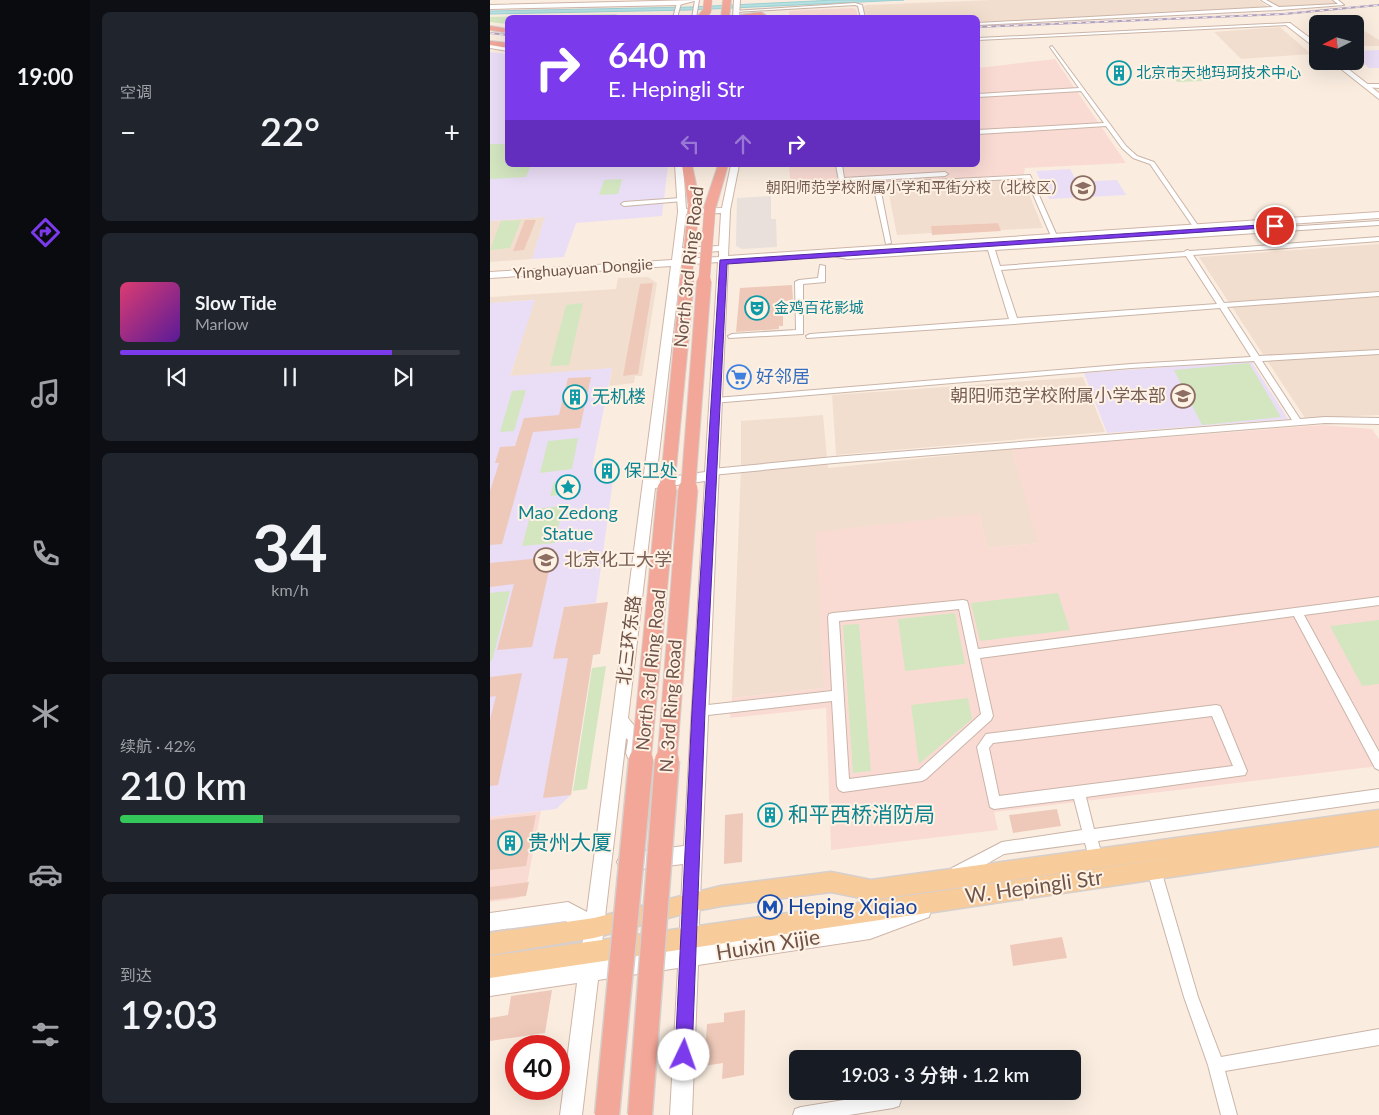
<!DOCTYPE html>
<html lang="zh">
<meta charset="utf-8">
<style>
body{margin:0;font-family:Lato,"Noto Sans SC",sans-serif;background:#20242c;color:#f1f3f6;height:100vh;display:flex;flex-direction:column;font-size:19px;white-space:nowrap}
*{box-sizing:border-box;margin:0}
p{font-size:16px;color:#9ea1a6}
.icon{flex:none;width:28px;height:28px;fill:none;stroke:currentColor;stroke-width:2;stroke-linecap:round;stroke-linejoin:round}
.map{position:relative;flex:1;overflow:hidden}
.panel{display:flex;flex-direction:column;gap:12px;padding:12px;background:#0d0f14;width:400px}
.panel>*{flex:none}
.top-card{position:absolute;left:15px;top:15px;width:475px;height:152px;border-radius:8px;box-shadow:0 5px 20px #0002;background:#7c3aed;color:#fff;overflow:hidden}
.needle{width:32px;rotate:264deg}
.tools{position:absolute;left:819px;top:15px;display:grid;gap:10px}
.tools a{display:grid;place-items:center;width:55px;height:55px;border-radius:8px;background:#171b24;box-shadow:0 5px 20px #0002;font-size:25px}
.speed{position:absolute;left:15px;top:1035px;display:flex;gap:10px;font-size:25px;font-weight:700;text-align:center}
.speed>*{display:grid;place-content:center;width:65px;height:65px;border-radius:50%;background:#171b24;box-shadow:0 5px 20px #0002;line-height:1}
.speed .limit{border:8px solid #d22;background:#fff;color:#111}
.pin{position:absolute;display:grid;place-items:center;width:42px;height:42px;color:#fff;margin:-21px;border:2px solid #fff;border-radius:50%;box-shadow:0 1px 5px #0007}
.me{position:absolute;width:55px;margin:-28px;rotate:3deg;stroke-linejoin:round;filter:drop-shadow(0 0 4px #0008)}
.turn{display:flex;align-items:center;gap:18px;height:105px;padding:0 20px;font-size:22px}
.turn .icon{width:65px;height:65px;stroke-width:2.5}
.turn b{display:block;font-size:35px;line-height:42px}
.lanes{display:flex;align-items:center;height:48px;padding:0 20px;background:#0003;justify-content:center;gap:25px;direction:ltr}
.lanes .off{opacity:.35}
.big{font-size:38px;font-weight:600;line-height:1.1}
.panel .card{flex:1;display:flex;flex-direction:column;justify-content:center;gap:8px;min-width:0;padding:0 18px;border-radius:8px;background:#20242c}
.panel .dial{align-items:center;gap:0}
.dial b{font-size:65px;line-height:1}
.song{display:flex;align-items:center;gap:15px}
.cover{width:60px;height:60px;border-radius:8px;background:linear-gradient(135deg,hsl(340 70% 55%),hsl(270 70% 35%))}
.played{height:5px;border-radius:2px;background:linear-gradient(90deg,#7c3aed 80%,#363941 80%)}
.keys{display:flex;justify-content:space-around;direction:ltr}
.heat{display:flex;justify-content:space-between;align-items:center;font-size:28px;direction:ltr}
.charge{height:8px;border-radius:4px;background:linear-gradient(90deg,#34c759 42%,#363941 0)}
.trip{position:absolute;left:299px;top:1050px;width:292px;height:50px;border-radius:8px;background:#171b24;box-shadow:0 5px 20px #0002;font-weight:600;line-height:50px;text-align:center}
main{display:flex;flex:1;min-height:0}
.dock{display:flex;flex-direction:column;width:90px;justify-content:space-around;align-items:center;background:#090b0e;color:#9ea1a6}
.dock .icon{width:35px;height:35px}
.dock .current{color:#7c3aed}
.dock b{font-size:22px;color:#f1f3f6}
.map>svg:first-child{display:block}
</style>
<main>
<nav class="dock">
<b>19:00</b>
<svg class="icon current" aria-label="directions" viewBox="0 0 24 24"><path d="M12 3l9 9-9 9-9-9zM9 14v-3h6M13 9l2 2-2 2"/></svg>
<svg class="icon" aria-label="music" viewBox="0 0 24 24"><path d="M9 18V5l10-2v13"/><circle cx="6" cy="18" r="3"/><circle cx="16" cy="16" r="3"/></svg>
<svg class="icon" aria-label="phone" viewBox="0 0 24 24"><path d="M5 4h4l2 5-3 2q2 4 5 5l2-3 5 2v4C11 20 4 13 5 4z"/></svg>
<svg class="icon" aria-label="climate" viewBox="0 0 24 24"><path d="M12 3v18M4 7l16 10M4 17L20 7"/></svg>
<svg class="icon" aria-label="car" viewBox="0 0 24 24"><path d="M5 17H2v-5l4-1 3-4h7l3 4 3 1v5h-3M9 17h6M6 11h13"/><circle cx="7" cy="17" r="2"/><circle cx="17" cy="17" r="2"/></svg>
<svg class="icon" aria-label="filters" viewBox="0 0 24 24"><path d="M4 7h16M4 17h16"/><circle cx="9" cy="7" r="2"/><circle cx="15" cy="17" r="2"/></svg>
</nav>
<section class="panel">
<div class="card"><p>空调</p>
<div class="heat"><a>−</a><b class="big">22°</b><a>+</a></div>
</div>
<div class="card">
<div class="song"><i class="cover"></i><div><b>Slow Tide</b><p>Marlow</p></div></div>
<div class="played"></div>
<div class="keys"><svg class="icon" aria-label="previous" viewBox="0 0 24 24"><path d="M18 5L8 12l10 7zM5 5v14"/></svg><svg class="icon" aria-label="pause" viewBox="0 0 24 24"><path d="M8 5v14M16 5v14"/></svg><svg class="icon" aria-label="next" viewBox="0 0 24 24"><path d="M6 5l10 7-10 7zM19 5v14"/></svg></div>
</div>
<div class="card dial"><b>34</b><p>km/h</p></div>
<div class="card"><p>续航 · 42%</p><b class="big">210 km</b><div class="charge"></div></div>
<div class="card"><p>到达</p><b class="big">19:03</b></div>
</section>
<div class="map">
<svg width="889" height="1115" viewBox="0 0 889 1115">
<rect width="100%" height="100%" fill="#faede0"/>
<!-- residential -->
<path fill="#f2decf" d="M502,0H768L777,6L775,9L488,22V18L377,17L373,7L376,5Z
M776,0H842L848,4L790,8Z
M865,25L889,40V46H865Z
M790,27L821,54L751,59L724,32Z
M532,177L553,228L510,230L508,223L441,226L442,233L407,235L397,185Z
M55,217L42,259L0,262V221Z
M889,244V415L815,418L709,257Z
M158,277L167,283L152,376H145L144,383L119,386L122,368L20,377L44,300L0,303V297L126,289L128,278Z
M593,377L615,432L346,455L342,395Z
M333,415L338,468L522,449L549,543L497,548L489,514L334,688L242,698L251,468V421Z"/>
<!-- commercial -->
<path fill="#fadbd4" d="M363,8L366,9L368,17H299V11Z
M565,59L636,163L535,168L534,174L301,189L299,165H488V68Z
M833,425L882,429L889,439V766L504,812L508,830L341,850L336,708L240,718L242,698L334,688L326,532L489,514L497,548L548,543L522,449Z
M51,811L35,894L28,898L0,902V817Z"/>
<!-- industrial -->
<path fill="#e9e0db" d="M281,196V219H286L287,247L252,249L246,246L247,198Z"/>
<!-- education -->
<path fill="#eaddf6" d="M889,50V68H879L865,57L873,56L866,51Z
M0,52L17,54L18,165H178L172,216L86,223L74,257L42,259L55,217L0,221Z
M580,169L587,182L627,180L636,195L559,199L546,171Z
M45,300L20,376L122,368L102,468L125,466L106,603L74,607L64,659L103,655L81,795L66,809L0,817V303Z
M761,361L798,419L617,433L594,373Z"/>
<!-- green -->
<path fill="#d3e6c0" d="M127,14L125,17L18,18L17,24L0,22V17Z
M703,69L713,81L687,82L677,70Z
M0,144H17L18,165H41L36,177L0,179Z
M132,179L128,194L109,195L114,180Z
M31,220L20,248L0,250L11,221Z
M93,303L79,365L60,366L76,305Z
M759,363L791,417L712,425L684,370Z
M36,390L24,431L10,432L22,391Z
M88,438L82,469L50,473L58,441Z
M80,480L77,494L60,496L64,482Z
M73,506L65,543L32,546L42,509Z
M20,591L2,661H0V593Z
M568,593L580,630L490,641L481,603Z
M465,613L475,664L415,671L408,619Z
M889,620V684L872,686L840,626Z
M369,624L381,771L363,773L353,625Z
M116,666L97,789L83,791L102,668Z
M478,698L482,719L429,764L421,705Z"/>
<!-- water -->
<path fill="#b6e0e2" stroke="#9dd1d3" d="M345,0H414L200,10L0,14V11L201,7Z"/>
<!-- building -->
<path fill="#eec9b9" d="M35,220H46L34,250L23,251Z
M508,223L511,231L442,235L441,226Z
M163,283L148,374L133,376L150,284Z
M302,285L303,299L293,302V326H289V329L246,332L250,288Z
M101,377L90,428L43,432L12,544L0,545V491L9,463H5L10,447L25,446L34,418L69,415L78,378Z
M125,466L124,475L108,476L109,467Z
M62,557L42,647L7,650L24,584L0,587V563Z
M118,602L110,654L103,655L81,795L53,798L78,658L63,659L74,607Z
M32,673L8,785L0,786V720L6,696L0,697V677Z
M567,809L571,826L523,833L519,815Z
M253,813L252,862L234,864L235,815Z
M46,815L36,866L0,870V820Z
M39,882L36,896L0,900V887Z
M572,937L577,958L523,966L520,945Z
M62,990L55,1033L0,1041V1018L18,1015L21,996Z
M255,1010L254,1075L232,1079L233,1063L214,1066L217,1024L234,1022V1013Z"/>
<g fill="none" stroke-linecap="round" stroke-linejoin="round">
<!-- street casing -->
<g stroke="#cab4a8" stroke-width="2">
<path id="street" d="M205,0H209L206,18H202Z
M771,0H776L789,7L848,4L843,0H848L854,5L789,10L488,25V23L783,7Z
M189,2L191,3L187,18H183L187,3Z
M365,3L372,5L375,18H371L368,6L365,5L246,12L244,11Z
M800,23L798,25L488,40V38Z
M562,46L636,146L647,156L664,162L709,227L708,228H704L660,164L643,158L632,148L616,126L488,134V130L614,123L591,91L488,97V94L589,88L560,47Z
M876,84H889V88L874,87Z
M346,165H352L354,178L455,172L458,174L455,176L388,180L389,183L540,175L567,236L564,238L561,236L536,178L390,187L401,243L396,244L382,180L349,181Z
M191,198L194,200L193,201L134,206L131,204L134,202Z
M889,221V225L505,250L510,266L694,252L697,250L700,251L889,237V241L703,255L734,303L889,292V296L737,307L769,356L889,350V354L772,361L810,419L835,417L889,418V424L835,423L344,463L222,475L217,472L222,469L344,457L802,420L764,361L641,368L223,403L222,401L226,398L641,364L761,357L730,308L524,324L317,338L316,336L320,334L519,319L498,250L357,259L343,256V254L357,255ZM696,256L727,304L527,318L511,270Z
M330,265L335,266V282L313,284V334L239,338L238,336L242,334L306,330L305,282L309,280L328,278Z
M889,597V605L814,615L889,752V770L885,768L804,616L490,658L503,716L501,720L436,779L432,781L353,792L349,790L347,786L342,701L209,716L205,715L203,711L205,707L209,706L342,691L338,617L339,614L343,613L473,600L477,601L478,604L488,649ZM469,609L491,714L429,770L359,779L349,621Z
M726,705L730,706L732,710L757,771L755,775L596,797L604,829L889,789V801L608,841L613,859L611,864L606,866L601,864L595,843L514,854L472,878L467,880L462,878L460,873L462,868L512,842L592,830L584,799L504,809L500,807L487,747L496,734ZM722,716L743,766L509,796L499,748L503,743Z
M664,863L669,865L671,870L708,997L731,1057L889,1029V1045L735,1071L747,1115H731L718,1065L694,997L657,870L659,865Z
M403,1092L409,1094L411,1100L409,1106L403,1108L359,1115H303L305,1109L311,1107Z"/>
</g>
<!-- secondary casing -->
<g stroke="#cfb5a8" stroke-width="2">
<path id="secondary" d="M208,0L189,5L0,9V5Z
M244,0H250L249,18H243Z
M796,23H800L828,44V50L796,25Z
M0,44L18,47V51L0,48Z
M841,61H848L889,93V99Z
M185,165H193L196,209L232,208L241,165H249L240,210L238,256L889,212V218L238,262L208,945L380,919L432,901L439,903L441,910L439,917L380,939L208,965L202,1115H180L188,968L108,980L92,1115H70L87,983L0,996V976L90,963L94,933L76,921L0,931V913L78,902L97,912L181,266L0,278V272L182,260L188,212ZM231,213L229,246L192,248L196,214ZM229,251V257L191,259L192,254ZM228,262L215,472L166,479L191,265ZM215,481L194,846L136,853L130,856L127,862L130,868L136,871L193,864L189,948L110,960L136,738L138,740L136,753L138,758L144,761L150,758L154,738L138,718L165,488Z"/>
</g>
<!-- primary casing -->
<g stroke="#d7cfcc" stroke-width="3">
<path id="primary" d="M889,810V846L0,978V956L694,856L381,900L341,892L231,906L200,912L104,938L0,955V933L104,918L231,886L341,872L381,880Z"/>
</g>
<!-- highway casing -->
<g stroke="#d7cfcc" stroke-width="2">
<path id="highway" d="M233,0H241L239,18H231Z
M271,12L280,18L242,16Z
M0,26L18,29V33L0,30Z
M0,41L18,43V48L0,45Z
M192,165H202L210,203L208,205L204,206L198,203Z
M228,165H238L226,207L220,210L214,207Z"/>
</g>
<!-- street -->
<use href="#street" fill="#fff" fill-rule="evenodd"/>
<!-- secondary -->
<use href="#secondary" fill="#fff" fill-rule="evenodd"/>
<!-- primary -->
<use href="#primary" fill="#f7cb9a" fill-rule="evenodd"/>
<!-- highway -->
<use href="#highway" fill="#f2a799" fill-rule="evenodd"/>
<!-- rail casing -->
<g stroke="#afa0c2" stroke-width="2">
<path id="rail" d="M488,27L794,14L889,5
M0,33L18,35"/>
</g>
<!-- rail -->
<use href="#rail" stroke="#fef2e5" stroke-width="1" stroke-dasharray="4.5" stroke-linecap="butt"/>
<!-- highway-bridge-far4 casing -->
<g stroke="#d7cfcc" stroke-width="9" stroke-linecap="butt">
<path id="highway-bridge-far4" d="M211,18L217,11L218,0"/>
</g>
<!-- highway-bridge-far3 casing -->
<g stroke="#d7cfcc" stroke-width="12" stroke-linecap="butt">
<path id="highway-bridge-far3" d="M196,282L204,203
M214,282L220,207"/>
</g>
<!-- highway-bridge-far2 casing -->
<g stroke="#d7cfcc" stroke-width="16" stroke-linecap="butt">
<path id="highway-bridge-far2" d="M177,490L197,281
M198,490L214,281"/>
</g>
<!-- highway-bridge-far1 casing -->
<g stroke="#d7cfcc" stroke-width="21" stroke-linecap="butt">
<path id="highway-bridge-far1" d="M151,761L177,489
M177,761L198,489"/>
</g>
<!-- highway-bridge casing -->
<g stroke="#d7cfcc" stroke-width="27" stroke-linecap="butt">
<path id="highway-bridge" d="M117,1115L151,760
M150,1115L177,760"/>
</g>
<!-- highway-bridge-far4 -->
<use href="#highway-bridge-far4" stroke="#f2a799" stroke-width="8"/>
<!-- highway-bridge-far3 -->
<use href="#highway-bridge-far3" stroke="#f2a799" stroke-width="11"/>
<!-- highway-bridge-far2 -->
<use href="#highway-bridge-far2" stroke="#f2a799" stroke-width="14"/>
<!-- highway-bridge-far1 -->
<use href="#highway-bridge-far1" stroke="#f2a799" stroke-width="19"/>
<!-- highway-bridge -->
<use href="#highway-bridge" stroke="#f2a799" stroke-width="24"/>
</g>
<!-- route -->
<path fill="#7c3aed" stroke="#51269a" d="M785,224L789,226L788,227L237,264L215,711L202,1055L200,1061L194,1064L188,1061L185,1055L202,711L230,260Z"/>
<!-- icons -->
<defs>
<g id="building-ring" transform="scale(1.25)"><circle r="9.5" fill="#fef2e5" stroke="#0f9aa8" stroke-width="1.5"/><path d="M-4-6H4V6H1V3H-1V6H-4ZM-2.5-4.3h1.7v1.8h-1.7ZM.8-4.3h1.7v1.8H.8ZM-2.5-1h1.7V.8h-1.7ZM.8-1h1.7V.8H.8Z" fill="#0f9aa8"/></g>
<g id="school-ring" transform="scale(1.25)"><circle r="9.5" fill="#fef2e5" stroke="#8d6e63" stroke-width="1.5"/><path d="M0-5L7-2L0 1L-7-2ZM-4 1L0 2.5L4 1V4Q0 6-4 4Z" fill="#8d6e63"/></g>
<g id="theatre-ring" transform="scale(1.25)"><circle r="9.5" fill="#fef2e5" stroke="#0f9aa8" stroke-width="1.5"/><path d="M-5-5.5Q0-4 5-5.5V0Q5 5 0 6Q-5 5-5 0ZM-3.3-2.5H-1v1.5H-3.3ZM1-2.5H3.3v1.5H1ZM-2.8 1Q0 5.5 2.8 1Z" fill="#0f9aa8"/></g>
<g id="supermarket-ring" transform="scale(1.25)"><circle r="9.5" fill="#fef2e5" stroke="#3f7fe0" stroke-width="1.5"/><path d="M-6-5.5h2.5l.6 2H6L4.5 2H-2.5L-4.4-4H-6ZM-1.5 3.2a1.3 1.3 0 1 0 .1 0ZM3 3.2a1.3 1.3 0 1 0 .1 0Z" fill="#3f7fe0"/></g>
<g id="sight-ring" transform="scale(1.25)"><circle r="9.5" fill="#fef2e5" stroke="#0f9aa8" stroke-width="1.5"/><path d="M0-6L1.8-2.2L6-1.7L2.9 1.2L3.7 5.4L0 3.3L-3.7 5.4L-2.9 1.2L-6-1.7L-1.8-2.2Z" fill="#0f9aa8"/></g>
<g id="university-ring" transform="scale(1.25)"><circle r="9.5" fill="#fef2e5" stroke="#8d6e63" stroke-width="1.5"/><path d="M0-5L7-2L0 1L-7-2ZM-4 1L0 2.5L4 1V4Q0 6-4 4Z" fill="#8d6e63"/></g>
<g id="metro-ring" transform="scale(1.25)"><circle r="9.5" fill="#fef2e5" stroke="#1a4fb4" stroke-width="1.5"/><path d="M-5.5 5V-5H-3L0 0L3-5H5.5V5H3V-.5L0 4L-3-.5V5Z" fill="#1a4fb4"/></g>
</defs>
<g fill-rule="evenodd">
<use href="#building-ring" x="629" y="73"/>
<use href="#school-ring" x="593" y="188"/>
<use href="#theatre-ring" x="267" y="308"/>
<use href="#supermarket-ring" x="249" y="377"/>
<use href="#school-ring" x="693" y="396"/>
<use href="#building-ring" x="85" y="397"/>
<use href="#building-ring" x="117" y="471"/>
<use href="#sight-ring" x="78" y="487"/>
<use href="#university-ring" x="56" y="560"/>
<use href="#building-ring" x="280" y="815"/>
<use href="#building-ring" x="20" y="843"/>
<use href="#metro-ring" x="280" y="907"/>
</g>
<g text-anchor="middle" stroke-width="4" stroke-linejoin="round" paint-order="stroke">
<!-- far-culture labels -->
<g font-size="15" fill="#0d838f" stroke="#fef2e5" text-anchor="start">
<text x="646" y="78">北京市天地玛珂技术中心</text>
<text x="284" y="313">金鸡百花影城</text>
</g>
<!-- far-education labels -->
<g font-size="15" fill="#785e54" stroke="#fef2e5" text-anchor="end">
<text x="576" y="193">朝阳师范学校附属小学和平街分校（北校区）</text>
</g>
<!-- far-street labels -->
<g font-size="15" fill="#6f5349" stroke="#fef2e5">
<text transform="translate(93 269) rotate(-4)" y="5">Yinghuayuan Dongjie</text>
</g>
<!-- street labels -->
<g font-size="18" fill="#6f5349" stroke="#fef2e5">
<text transform="translate(199 267) rotate(-84)" y="6">North 3rd Ring Road</text>
<text transform="translate(139 640) rotate(-83)" y="6">北三环东路</text>
<text transform="translate(161 670) rotate(-84)" y="6">North 3rd Ring Road</text>
<text transform="translate(181 706) rotate(-86)" y="6">N. 3rd Ring Road</text>
</g>
<!-- shop labels -->
<g font-size="18" fill="#366cbe" stroke="#fef2e5" text-anchor="start">
<text x="266" y="383">好邻居</text>
</g>
<!-- education labels -->
<g font-size="18" fill="#785e54" stroke="#fef2e5" text-anchor="end">
<text x="676" y="402">朝阳师范学校附属小学本部</text>
<text x="74" y="566" text-anchor="start">北京化工大学</text>
</g>
<!-- culture labels -->
<g font-size="18" fill="#0d838f" stroke="#fef2e5" text-anchor="start">
<text x="102" y="403">无机楼</text>
<text x="134" y="477">保卫处</text>
<text x="78" y="519" text-anchor="middle">Mao Zedong<tspan x="78" dy="21">Statue</tspan></text>
</g>
<!-- near-culture labels -->
<g font-size="21" fill="#0d838f" stroke="#fef2e5" text-anchor="start">
<text x="298" y="822">和平西桥消防局</text>
<text x="38" y="850">贵州大厦</text>
</g>
<!-- near-street labels -->
<g font-size="21" fill="#6f5349" stroke="#fef2e5">
<text transform="translate(544 887) rotate(-8)" y="7">W. Hepingli Str</text>
<text transform="translate(278 945) rotate(-9)" y="7">Huixin Xijie</text>
</g>
<!-- near-transit labels -->
<g font-size="21" fill="#164399" stroke="#fef2e5" text-anchor="start">
<text x="298" y="914">Heping Xiqiao</text>
</g>
</g>
</svg>
<div class="tools">
<a><svg class="needle" viewBox="-14 -14 28 28"><path d="M0-13l5 13h-10z" fill="#e53935"/><path d="M0 13l5-13h-10z" fill="#9ea1a6"/></svg></a>
</div>
<div class="speed"><div class="limit">40</div></div>
<div class="pin" style="left:785px;top:226px;background:#d93025"><svg class="icon" aria-label="arrive" viewBox="0 0 24 24"><path d="M6 21V4h12l-3 4 3 4H6"/></svg></div>
<svg class="me" style="left:194px;top:1055px" viewBox="-20 -20 40 40"><circle r="19" fill="#fff"/><path d="M0-13L10 11 0 6-10 11z" fill="#7c3aed"/></svg>
<div class="trip">19:03 · 3 分钟 · 1.2 km</div>
<div class="top-card">
<div class="turn"><svg class="icon" aria-label="right" viewBox="0 0 24 24"><path d="M7 20v-9h11M14 6l5 5-5 5"/></svg><div><b>640 m</b>E. Hepingli Str</div></div>
<div class="lanes"><svg class="icon off" aria-label="left" viewBox="0 0 24 24"><path d="M17 20v-9H6M10 6l-5 5 5 5"/></svg><svg class="icon off" aria-label="ahead" viewBox="0 0 24 24"><path d="M12 20V5M6 11l6-6 6 6"/></svg><svg class="icon" aria-label="right" viewBox="0 0 24 24"><path d="M7 20v-9h11M14 6l5 5-5 5"/></svg></div>
</div>
</div>
</main>
